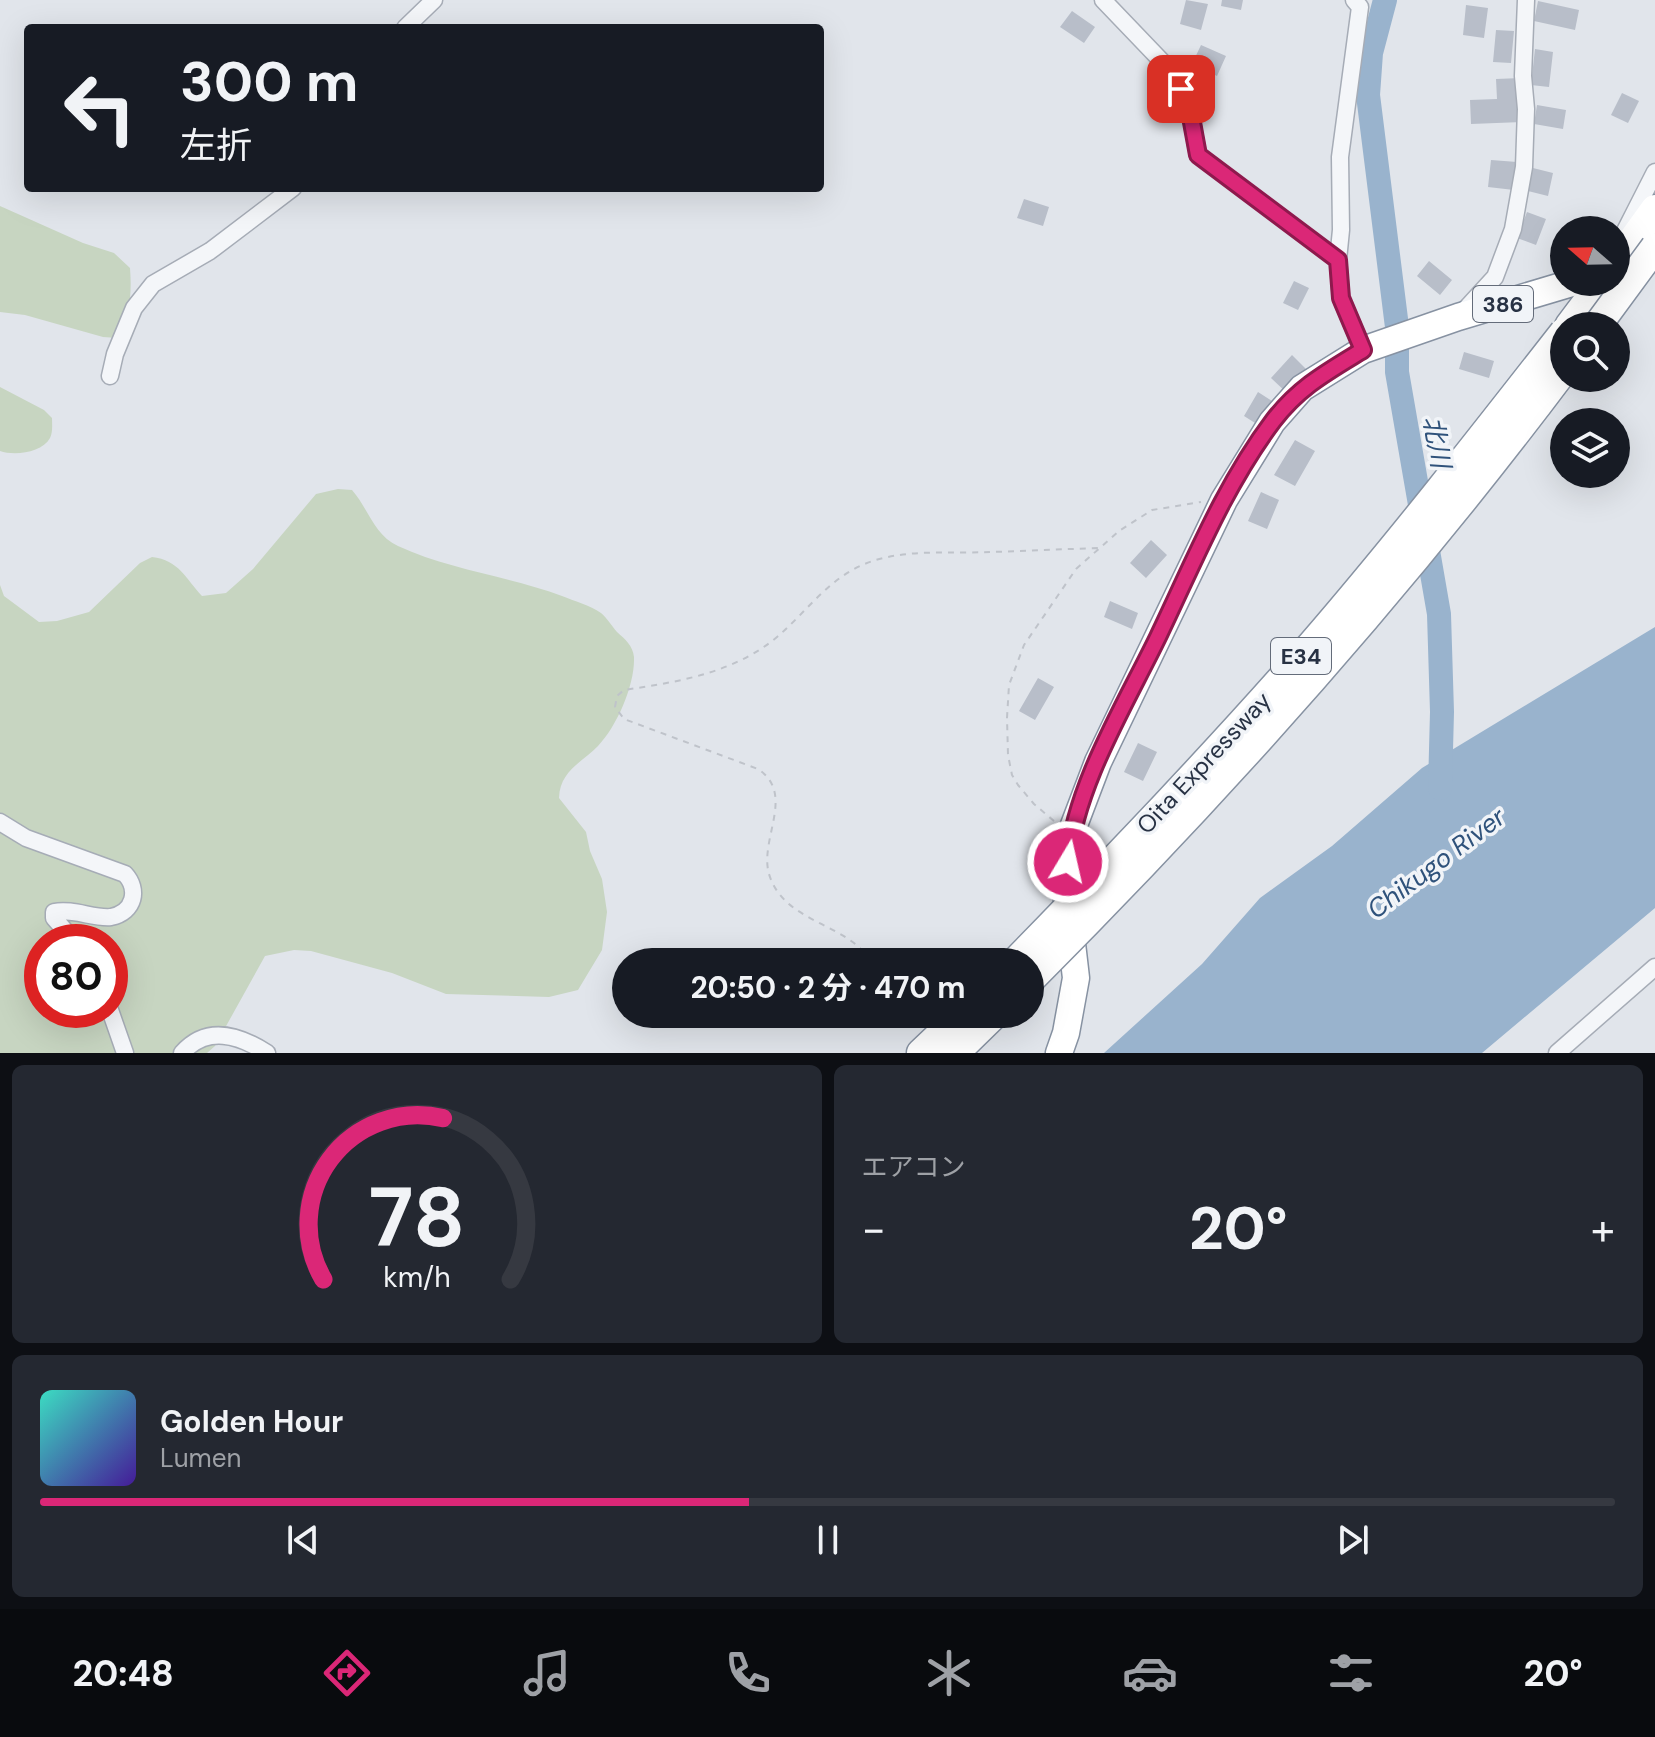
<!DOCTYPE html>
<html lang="ja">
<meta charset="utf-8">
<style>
body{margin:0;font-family:"DM Sans","Noto Sans JP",sans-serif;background:#242831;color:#f1f3f6;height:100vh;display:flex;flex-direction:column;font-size:30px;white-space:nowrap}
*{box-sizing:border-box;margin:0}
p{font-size:26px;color:#9ea1a6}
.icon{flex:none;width:44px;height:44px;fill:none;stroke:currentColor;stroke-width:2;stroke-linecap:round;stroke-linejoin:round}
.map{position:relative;height:1053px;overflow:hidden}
.details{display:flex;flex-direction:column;gap:12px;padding:12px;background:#0d0f14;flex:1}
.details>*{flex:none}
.top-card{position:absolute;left:24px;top:24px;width:800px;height:168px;border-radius:8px;box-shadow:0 8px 32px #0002;background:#171b24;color:#f1f3f6;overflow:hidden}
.needle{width:52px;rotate:290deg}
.fabs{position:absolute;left:1550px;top:216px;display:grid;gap:16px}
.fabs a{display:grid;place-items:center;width:80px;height:80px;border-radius:50%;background:#171b24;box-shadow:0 8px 32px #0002;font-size:40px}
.speed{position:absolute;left:24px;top:924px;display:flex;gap:16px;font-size:40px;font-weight:700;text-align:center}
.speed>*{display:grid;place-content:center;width:104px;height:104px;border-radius:50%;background:#171b24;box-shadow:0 8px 32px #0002;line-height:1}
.speed .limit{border:12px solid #d22;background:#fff;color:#111}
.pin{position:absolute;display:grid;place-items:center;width:68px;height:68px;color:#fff;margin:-34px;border-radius:16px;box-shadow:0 4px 12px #0006}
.me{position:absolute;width:88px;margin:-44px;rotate:9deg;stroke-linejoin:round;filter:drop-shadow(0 0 6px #0008)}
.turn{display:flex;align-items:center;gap:28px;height:168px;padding:0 24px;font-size:36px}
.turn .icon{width:104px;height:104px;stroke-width:2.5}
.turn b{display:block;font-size:56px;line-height:68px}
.big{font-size:60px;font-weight:700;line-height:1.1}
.details .card{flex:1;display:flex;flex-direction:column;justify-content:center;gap:12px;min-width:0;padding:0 28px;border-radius:12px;background:#242831}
.details .dial{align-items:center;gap:0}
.dial svg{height:208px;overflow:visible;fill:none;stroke:#363941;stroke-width:7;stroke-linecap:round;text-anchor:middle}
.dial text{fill:#f1f3f6;stroke:none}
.song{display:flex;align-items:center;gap:24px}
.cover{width:96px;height:96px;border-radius:12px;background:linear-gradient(135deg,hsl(170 70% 55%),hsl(260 70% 35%))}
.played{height:8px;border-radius:4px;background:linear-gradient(90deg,#db2777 45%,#363941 45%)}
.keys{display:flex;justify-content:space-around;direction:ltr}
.heat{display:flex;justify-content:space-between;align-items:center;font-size:44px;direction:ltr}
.details .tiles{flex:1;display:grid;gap:12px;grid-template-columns:1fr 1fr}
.card:last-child{grid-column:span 2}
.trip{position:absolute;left:612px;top:948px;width:432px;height:80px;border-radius:40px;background:#171b24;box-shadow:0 8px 32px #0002;font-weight:700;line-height:80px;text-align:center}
.tab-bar{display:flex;height:128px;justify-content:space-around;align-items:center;background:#090b0e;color:#9ea1a6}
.tab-bar .icon{width:56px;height:56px}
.tab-bar .selected{color:#db2777}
.tab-bar b{font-size:36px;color:#f1f3f6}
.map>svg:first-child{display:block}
</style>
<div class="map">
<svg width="1655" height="1053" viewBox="0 0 1655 1053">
<rect width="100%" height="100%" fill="#e1e5eb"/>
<!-- green -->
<path fill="#c7d5c1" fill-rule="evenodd" d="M0,206L83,243L114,253L130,268C132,294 130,315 118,338L103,337L25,315L0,312Z
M0,387L44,410L52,418C52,424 53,432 50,438C42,453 14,456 0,451Z
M338,489L352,490C368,508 374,535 398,546C450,570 508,576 562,596C574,601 590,605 601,613C607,618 612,626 617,632C625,639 633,646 634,657C635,685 617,726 598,746C581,763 560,771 559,798L586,832L590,851L602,879L607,912L602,950L578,990L549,997L446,994L392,973L311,951L294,950L265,956L215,1046L207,1053H0V585L4,596L39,622L57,621L89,612L140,563L152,557C179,560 186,579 202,596L226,593L253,569L316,494ZM42,942H110V1010H42Z"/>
<!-- water -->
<path fill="#99b3cd" d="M1655,627V908L1482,1053H1104L1202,964L1260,898L1332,846L1422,768Z"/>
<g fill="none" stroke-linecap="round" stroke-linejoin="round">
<!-- river -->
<path stroke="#99b3cd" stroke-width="24" d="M1385,0L1371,53L1368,95L1397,327V372L1439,614L1442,712L1440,788"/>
</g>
<!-- building -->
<path fill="#b8bec9" d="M1186,0L1208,4L1201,30L1180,24Z
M1222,0H1243L1241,10L1221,6Z
M1538,1L1579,10L1575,30L1534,21Z
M1466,5L1488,8L1484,38L1463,35Z
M1072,11L1095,27L1084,43L1060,27Z
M1496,30L1514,31L1511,63L1493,62Z
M1201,45L1226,56L1217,76L1192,64Z
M1535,49L1553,52L1549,87L1531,85Z
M1521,78L1522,122L1471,124L1470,100L1497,99L1496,79Z
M1622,93L1639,101L1628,123L1611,115Z
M1537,105L1566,110L1563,129L1534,124Z
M1491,160L1517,162L1514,190L1488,187Z
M1533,168L1553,173L1548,196L1528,191Z
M1024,199L1049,207L1043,226L1017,218Z
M1527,212L1546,219L1536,245L1517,238Z
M1429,261L1452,280L1440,295L1417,276Z
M1294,281L1309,288L1298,310L1283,303Z
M1464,352L1494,361L1489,378L1459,369Z
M1292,355L1309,372L1288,394L1271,378Z
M1258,392L1278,405L1263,428L1244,416Z
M1295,440L1315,451L1295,486L1274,475Z
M1261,492L1279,500L1267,529L1248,521Z
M1151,540L1167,555L1146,578L1130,563Z
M1110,601L1138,613L1132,629L1104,617Z
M1038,678L1054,687L1035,720L1019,711Z
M1138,743L1157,752L1143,781L1124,772Z"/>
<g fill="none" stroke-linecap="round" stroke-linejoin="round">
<!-- minor casing -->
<g stroke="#a6acb6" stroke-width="19">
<path id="minor" d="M1103,0L1172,72L1189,106L1198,155L1338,260
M1354,0L1360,7L1340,157L1341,230L1338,260L1341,298L1363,350
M405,28L434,0
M1625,231L1655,172
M1462,313L1495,277L1513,229L1524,167L1526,109L1523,76L1526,0
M110,376L115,354L134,308L153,284L210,251L293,188
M0,822L26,838L125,874C139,889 135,912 111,917C94,919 73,908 54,912V918L75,942
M110,1010L125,1053
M182,1053C207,1025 239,1035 267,1053
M1557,1053L1655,967"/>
</g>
<!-- trunk casing -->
<g stroke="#8792a2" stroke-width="29">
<path id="trunk" d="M1059,1053L1066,1033L1076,978L1066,892L1071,833L1098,762L1224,500L1272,422L1302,388L1363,350L1458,317L1575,282"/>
</g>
<!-- motorway casing -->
<g stroke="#8792a2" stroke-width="31">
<path id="motorway" d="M1616,263L1655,209
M1569,326L1602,282
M921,1053L962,1014
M955,1053L995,1014"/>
</g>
<!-- path -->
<path stroke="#bfc3ca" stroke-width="2" stroke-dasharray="6 6" stroke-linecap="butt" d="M1054,821L1034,804L1018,785L1012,775L1008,755L1007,718L1009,685L1024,645L1076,569L1119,531L1152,510L1201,502
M871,962C848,922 784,924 769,874C759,839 796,794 758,769L624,719L615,707L617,696L624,690C678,682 734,673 777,637C803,615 823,586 854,569C894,547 947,554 991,552C1028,551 1064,549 1101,548"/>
<!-- minor -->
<use href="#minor" stroke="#f4f6f9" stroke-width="16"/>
<!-- trunk -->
<use href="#trunk" stroke="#fff" stroke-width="26"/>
<!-- motorway -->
<use href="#motorway" stroke="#fff" stroke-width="28"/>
<!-- motorway-bridge casing -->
<g stroke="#8792a2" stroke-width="31" stroke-linecap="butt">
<path id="motorway-bridge" d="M1597,326L1655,247
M1015,962C1116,858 1217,753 1313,643C1400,542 1482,437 1564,332
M1030,980C1221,789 1402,586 1564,370"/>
</g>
<!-- motorway-bridge -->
<use href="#motorway-bridge" stroke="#fff" stroke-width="28"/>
</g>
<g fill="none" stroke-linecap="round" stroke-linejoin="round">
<!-- route casing -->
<g stroke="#8e194d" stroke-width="20">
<path id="route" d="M1068,862C1075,786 1125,705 1158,637C1193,564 1224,486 1273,421C1299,387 1327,372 1363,350L1341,298L1338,260L1198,155L1189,106L1181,89"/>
</g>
<!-- route -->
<use href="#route" stroke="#db2777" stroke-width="14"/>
</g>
<g text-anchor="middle" stroke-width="7" stroke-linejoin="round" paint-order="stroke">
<!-- shield labels -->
<g fill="#f1f4f8" stroke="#646c7a" stroke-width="2">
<rect x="1473" y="286" width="60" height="36" rx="6"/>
<rect x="1271" y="638" width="60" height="36" rx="6"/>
</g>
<g font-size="22" font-weight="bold" fill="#283244">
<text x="1503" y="312">386</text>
<text x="1301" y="664">E34</text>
</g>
<!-- street labels -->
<g font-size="24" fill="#283244" stroke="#f1f4f8">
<text transform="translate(1204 763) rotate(-47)" y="8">Oita Expressway</text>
</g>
<!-- water labels -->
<g font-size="26" font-style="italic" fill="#2f527b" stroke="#f1f4f8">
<text transform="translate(1437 442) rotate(80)" y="9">北川</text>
<text transform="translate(1436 863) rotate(-37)" y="9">Chikugo River</text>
</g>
</g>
</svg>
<div class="fabs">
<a><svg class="needle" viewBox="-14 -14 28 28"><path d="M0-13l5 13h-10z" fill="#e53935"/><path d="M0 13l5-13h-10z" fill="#9ea1a6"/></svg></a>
<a><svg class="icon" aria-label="search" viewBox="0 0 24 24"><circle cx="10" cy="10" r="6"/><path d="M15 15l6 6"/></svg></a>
<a><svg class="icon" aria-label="layers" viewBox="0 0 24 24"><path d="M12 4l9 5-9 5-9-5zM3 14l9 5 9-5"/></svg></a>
</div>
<div class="speed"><div class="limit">80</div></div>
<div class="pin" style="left:1181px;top:89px;background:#d93025"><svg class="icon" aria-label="arrive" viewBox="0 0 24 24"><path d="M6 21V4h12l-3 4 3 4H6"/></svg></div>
<svg class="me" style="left:1068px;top:862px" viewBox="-20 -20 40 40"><circle r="17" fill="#db2777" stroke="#fff" stroke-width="3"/><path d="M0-11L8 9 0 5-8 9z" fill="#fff"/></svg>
<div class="trip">20:50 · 2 分 · 470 m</div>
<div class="top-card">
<div class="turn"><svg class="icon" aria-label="left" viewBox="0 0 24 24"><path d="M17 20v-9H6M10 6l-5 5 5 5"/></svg><div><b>300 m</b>左折</div></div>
</div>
</div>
<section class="details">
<div class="tiles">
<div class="card dial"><svg viewBox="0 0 100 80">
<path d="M14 69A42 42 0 1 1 86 69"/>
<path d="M14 69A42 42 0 0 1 60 7" stroke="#db2777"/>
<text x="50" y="56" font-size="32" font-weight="700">78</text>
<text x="50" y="72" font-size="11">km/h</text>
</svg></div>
<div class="card"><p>エアコン</p>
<div class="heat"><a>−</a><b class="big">20°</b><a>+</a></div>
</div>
<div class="card">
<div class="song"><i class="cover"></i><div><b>Golden Hour</b><p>Lumen</p></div></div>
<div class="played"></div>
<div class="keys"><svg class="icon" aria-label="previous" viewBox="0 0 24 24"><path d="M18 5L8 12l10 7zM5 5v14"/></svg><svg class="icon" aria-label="pause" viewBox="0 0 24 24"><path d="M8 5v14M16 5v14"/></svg><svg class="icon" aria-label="next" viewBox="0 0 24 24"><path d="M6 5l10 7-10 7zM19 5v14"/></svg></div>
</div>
</div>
</section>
<nav class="tab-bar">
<b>20:48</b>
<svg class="icon selected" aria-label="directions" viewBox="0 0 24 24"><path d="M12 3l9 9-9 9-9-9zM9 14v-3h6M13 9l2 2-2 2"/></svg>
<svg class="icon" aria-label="music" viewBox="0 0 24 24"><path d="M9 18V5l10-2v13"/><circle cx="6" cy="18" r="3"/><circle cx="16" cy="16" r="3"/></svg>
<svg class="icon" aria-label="phone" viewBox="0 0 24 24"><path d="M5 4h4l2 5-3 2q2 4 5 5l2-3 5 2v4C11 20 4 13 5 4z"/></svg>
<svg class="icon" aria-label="climate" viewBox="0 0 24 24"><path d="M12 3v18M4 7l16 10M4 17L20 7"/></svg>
<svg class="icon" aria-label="car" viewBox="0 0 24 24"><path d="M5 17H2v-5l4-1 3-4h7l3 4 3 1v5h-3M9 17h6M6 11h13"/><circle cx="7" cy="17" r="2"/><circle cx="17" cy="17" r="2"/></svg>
<svg class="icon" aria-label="filters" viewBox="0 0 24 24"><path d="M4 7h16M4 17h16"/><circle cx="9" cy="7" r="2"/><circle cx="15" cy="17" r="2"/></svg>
<b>20°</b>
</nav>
